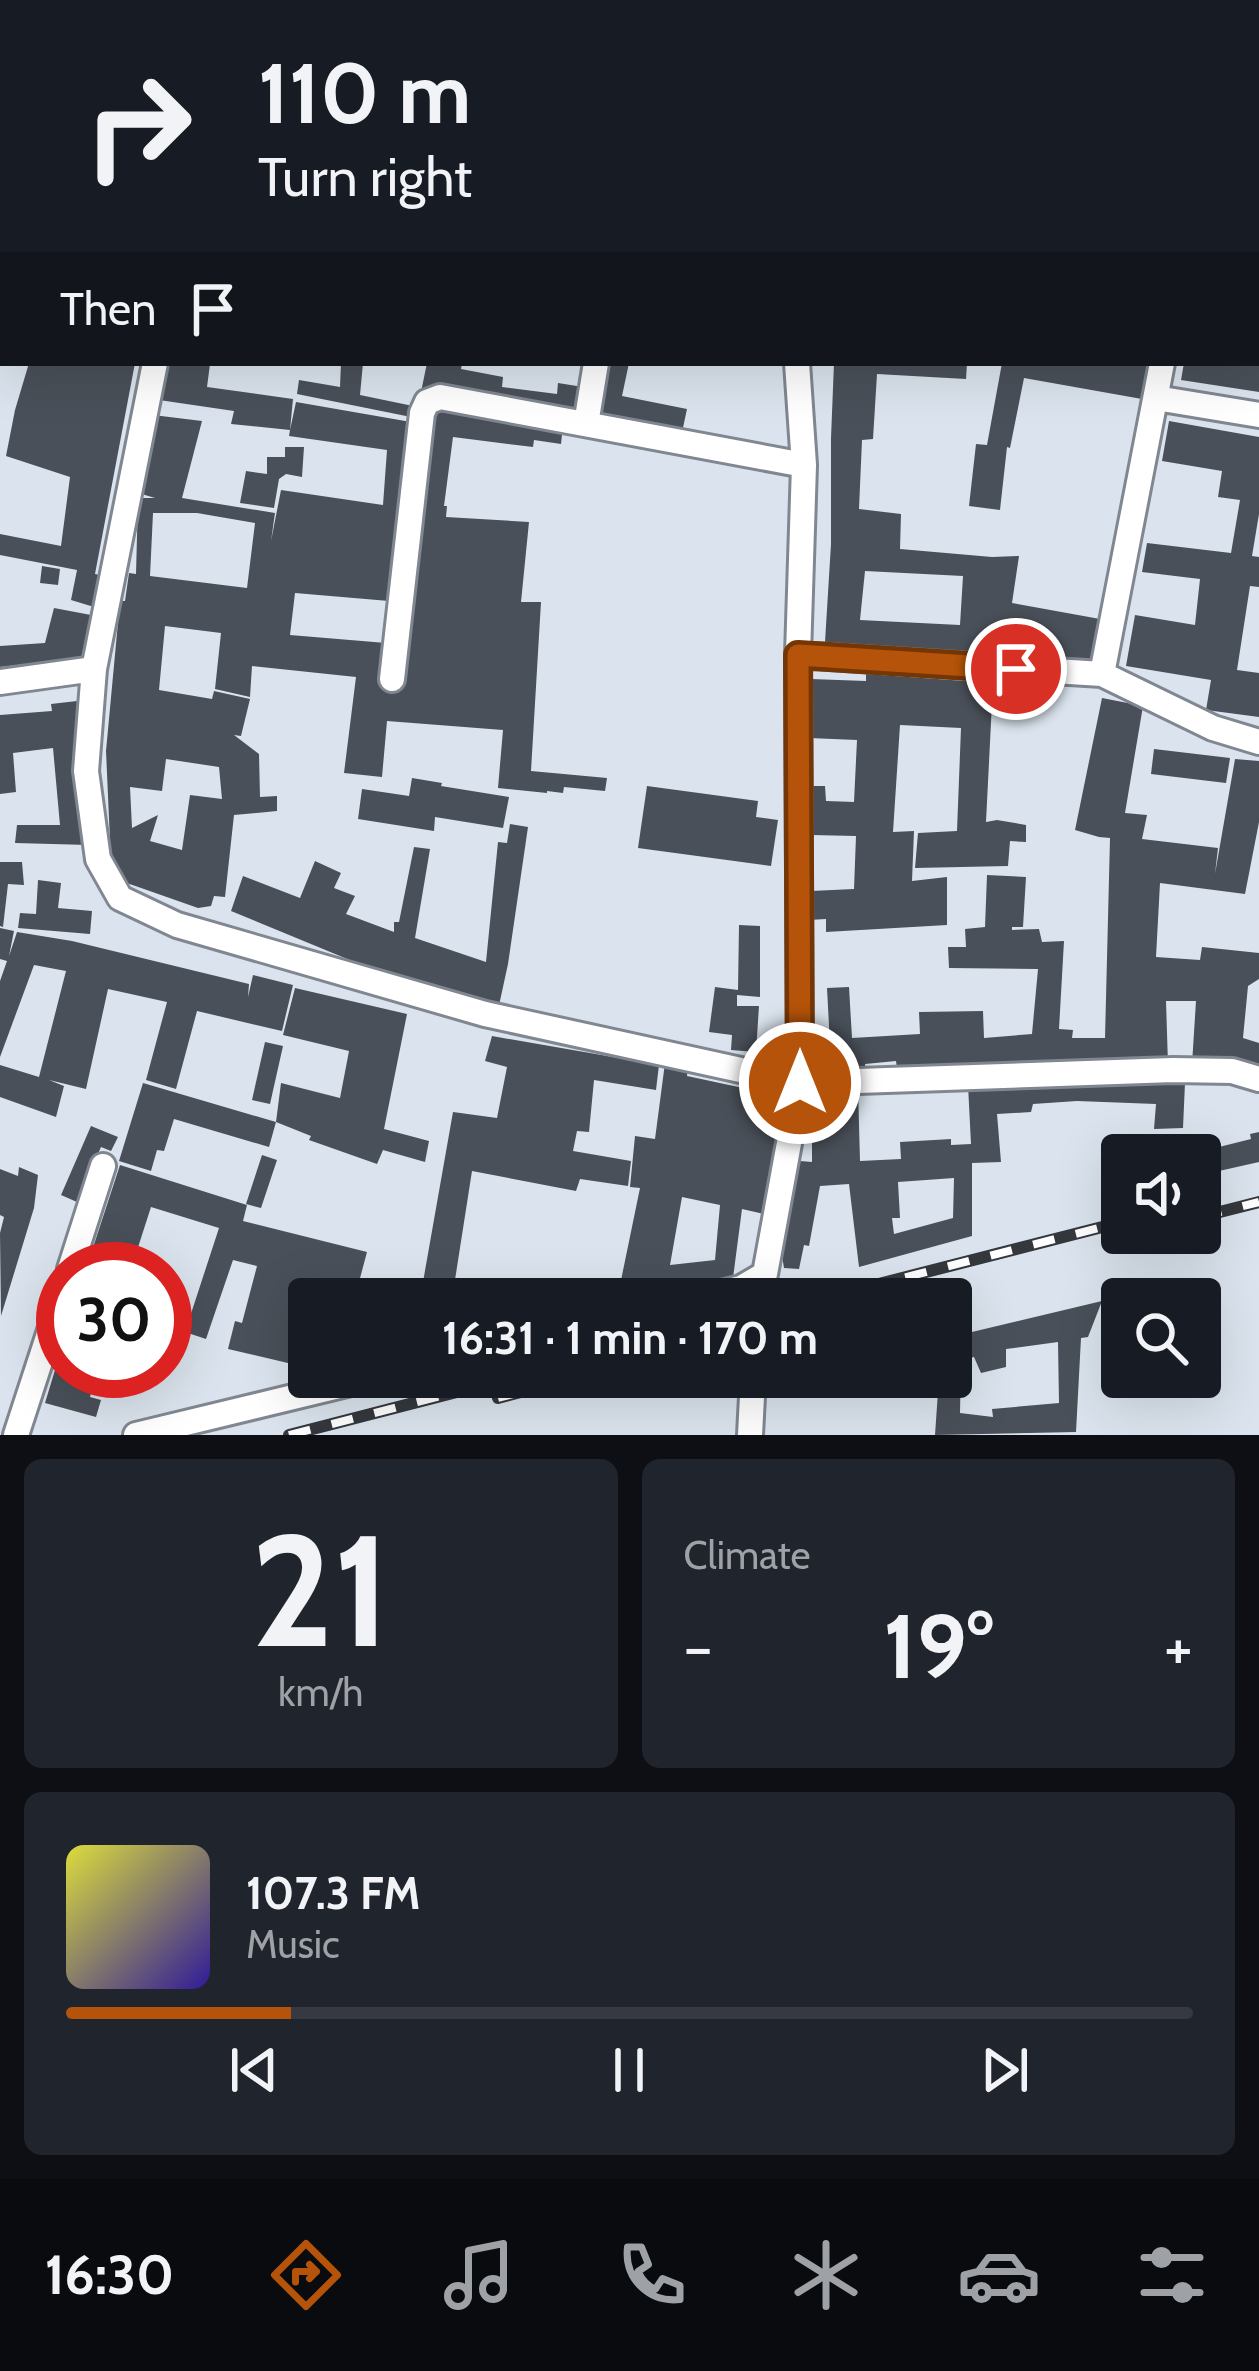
<!DOCTYPE html>
<meta charset="utf-8">
<style>
body{margin:0;font-family:Cabin,sans-serif;background:#20242c;color:#f1f3f6;height:100vh;display:flex;flex-direction:column;font-size:45px;white-space:nowrap}
*{box-sizing:border-box;margin:0}
p{font-size:39px;color:#9ea1a6}
.icon{flex:none;width:66px;height:66px;fill:none;stroke:currentColor;stroke-width:2;stroke-linecap:round;stroke-linejoin:round}
.map{position:relative;height:1435px;overflow:hidden}
.sheet{display:flex;flex-direction:column;gap:24px;padding:24px;background:#0d0f14;flex:1}
.sheet>*{flex:none}
.banner{position:absolute;left:0px;top:0px;width:1260px;height:366px;box-shadow:0 12px 48px #0002;background:#171b24;color:#f1f3f6;overflow:hidden}
.fabs{position:absolute;left:1101px;top:1134px;display:grid;gap:24px}
.fabs a{display:grid;place-items:center;width:120px;height:120px;border-radius:12px;background:#171b24;box-shadow:0 12px 48px #0002;font-size:60px}
.speed{position:absolute;left:36px;top:1242px;display:flex;gap:24px;font-size:60px;font-weight:700;text-align:center}
.speed>*{display:grid;place-content:center;width:156px;height:156px;border-radius:50%;background:#171b24;box-shadow:0 12px 48px #0002;line-height:1}
.speed .limit{border:18px solid #d22;background:#fff;color:#111}
.pin{position:absolute;display:grid;place-items:center;width:102px;height:102px;color:#fff;margin:-51px;border:6px solid #fff;border-radius:50%;box-shadow:0 3px 12px #0007}
.me{position:absolute;width:132px;margin:-66px;rotate:0deg;stroke-linejoin:round;filter:drop-shadow(0 0 9px #0008)}
.turn{display:flex;align-items:center;gap:42px;height:252px;padding:0 60px;font-size:54px}
.turn .icon{width:156px;height:156px;stroke-width:2.5}
.turn b{display:block;font-size:84px;line-height:102px}
.then{display:flex;align-items:center;height:114px;padding:0 60px;background:#0003;gap:24px;font-size:45px}
.big{font-size:90px;font-weight:700;line-height:1.1}
.sheet .widget{flex:1;display:flex;flex-direction:column;justify-content:center;gap:18px;min-width:0;padding:0 42px;border-radius:18px;background:#20242c}
.sheet .dial{align-items:center;gap:0}
.dial b{font-size:156px;line-height:1}
.song{display:flex;align-items:center;gap:36px}
.cover{width:144px;height:144px;border-radius:18px;background:linear-gradient(135deg,hsl(60 70% 55%),hsl(250 70% 35%))}
.played{height:12px;border-radius:6px;background:linear-gradient(90deg,#b45309 20%,#363941 20%)}
.keys{display:flex;justify-content:space-around;direction:ltr}
.heat{display:flex;justify-content:space-between;align-items:center;font-size:66px;direction:ltr}
.sheet .tiles{flex:1;display:grid;gap:24px;grid-template-columns:1fr 1fr}
.widget:last-child{grid-column:span 2}
.trip{position:absolute;left:288px;top:1278px;width:684px;height:120px;border-radius:12px;background:#171b24;box-shadow:0 12px 48px #0002;font-weight:700;line-height:120px;text-align:center}
.tabs{display:flex;height:192px;justify-content:space-around;align-items:center;background:#090b0e;color:#9ea1a6}
.tabs .icon{width:84px;height:84px}
.tabs .on{color:#b45309}
.tabs b{font-size:54px;color:#f1f3f6}
.map>svg:first-child{display:block}
</style>
<div class="map">
<svg width="1259" height="1435" viewBox="0 0 1259 1435">
<rect width="100%" height="100%" fill="#dbe4ee"/>
<!-- building -->
<path fill="#4a5059" fill-rule="evenodd" d="M29,363H135L95,574L100,575L94,607L71,600L77,570L0,555V534L61,546L70,477L6,456L15,410Z
M164,363L210,364L207,387L293,399L290,430L296,402L411,422L389,601L295,593L290,635L386,643L382,686H398L432,408L563,425L561,444L534,440L533,447L453,437L444,506H447L446,517L529,522L521,602H541L531,771L607,778L605,791L564,787L563,793L547,791V793L498,788L503,730L387,721L382,777L344,773L356,677L252,666L250,697L215,689L221,633L165,626L159,690L212,699L214,691L250,699L241,736L234,735L259,754L260,797L277,796V811L234,815L225,897L214,896L211,906L198,908L124,882L111,863L106,751L120,601H125L129,573L136,574L138,498H155L135,492L153,415L202,421L182,498L275,513L271,541L281,490L383,505L387,450L289,436L290,430L231,424L234,411L159,400ZM153,513H197L255,523L247,588L150,576ZM166,759L219,767L222,799L190,795L182,850L150,841L158,815L132,828L130,787L162,791Z
M341,363H363L360,395L413,406L411,417L297,394L299,380L340,387Z
M427,363H462L461,369L503,377L502,387L557,394L558,383L583,387L582,415L421,392Z
M603,363H629L622,396L687,409L681,437L592,420Z
M834,363H967L966,379L877,374L873,439L862,440L859,509L901,514L900,549L992,557L1019,556L1012,603L1100,619L1092,662L981,646L980,652L825,642L831,544V438ZM865,571L963,576L960,625L860,620Z
M1002,363L1105,365L1106,363H1149L1142,399L1024,378L1010,448L1007,447L1000,510L969,506L976,444L987,445Z
M1184,363H1259V392L1181,380Z
M1169,421L1259,437V514L1252,556L1259,557V587L1250,586L1237,670L1259,673V717L1206,710L1211,680L1126,666L1135,615L1195,625L1200,579L1142,572L1147,543L1231,553L1240,500L1218,497L1222,471L1162,461Z
M285,447H304L302,477L286,474L279,479L274,508L240,503L246,471L267,474V457H285Z
M42,566L60,569L58,585L40,583Z
M54,608L91,615L86,662L53,661L0,667V646L45,643Z
M866,674L993,683L986,822L997,820L1026,825V842L1010,841L1008,866L915,868L918,833L957,831L961,728L900,725L893,832L914,831L912,881L947,877V925L826,932V919L809,920L811,891L854,889L856,836L811,835V786H825L826,801L854,802L857,740L809,738L811,679L866,681Z
M1102,698L1143,706L1125,813L1147,815L1142,839L1218,848L1215,874L1235,759L1259,761V822L1245,894L1160,883L1156,957L1200,960L1202,947L1259,953V979L1248,986L1243,1038L1259,1043V1070L1192,1064L1196,1001H1166L1168,1064L898,1076L896,1061L865,1064L866,1075L855,1076L854,1063L819,1064L818,1046L830,1045L827,988L849,987L852,1038L920,1034L919,1012L983,1011L984,1038L1032,1034L1038,969L949,968L948,947H966L965,929L985,927L987,875L1026,877L1023,927H1012V930L1039,929L1042,942L1064,941L1059,1029L1073,1030L1072,1038H1105L1110,838L1099,837L1075,830Z
M77,701L89,845L15,843L17,825H60L53,748L13,753L16,792L0,794V715L52,711L51,704Z
M1154,749L1230,758L1226,783L1151,774Z
M412,778L442,783L441,786L509,797L503,828L435,817L434,831L358,819L362,789L409,796Z
M647,786L758,801L756,817L778,820L771,866L638,848Z
M510,824L528,827L508,964L498,1010L403,982L231,911L243,876L300,898L315,861L341,873L334,888L355,896L346,914L394,932V922H399L414,847L430,849L415,938L486,962L498,842L507,843Z
M0,862H22L24,885L8,884L3,927L0,926Z
M38,880L61,883L58,908L92,911L90,934L18,928L20,913L36,914Z
M739,925L760,926V997L737,995V1006H759L756,1052L731,1050L732,1035L709,1032L715,987L738,990Z
M0,928L14,931L9,956L17,932L72,941L249,984L248,997L253,975L293,985L282,1031L197,1011L176,1089L146,1080L167,1002L108,989L86,1089L49,1080L64,1086L56,1117L0,1097V1065L39,1077L66,971L34,965L0,1057V981L7,961L0,959Z
M295,988L407,1014L384,1129L429,1141L425,1162L383,1150L377,1164L309,1140L311,1136L276,1122L281,1083L340,1098L349,1051L283,1035Z
M492,1036L659,1065L656,1090L594,1080L589,1132L577,1131L573,1151L631,1161L628,1186L580,1179L576,1191L472,1171L452,1299H420L453,1112L497,1118L507,1067L485,1061Z
M265,1042L283,1046L270,1104L252,1100Z
M665,1063L688,1068L687,1076L790,1098L769,1215L742,1209L733,1278L674,1286L675,1291L637,1295L639,1287L619,1290L640,1188L630,1187L635,1136L655,1139ZM682,1197L720,1205L715,1260L670,1265Z
M1155,1078V1083H1185L1183,1128L1154,1129L1156,1104L1077,1101L1033,1104L1031,1112L997,1114L1001,1162L972,1163V1236L859,1267L849,1184L820,1186L809,1246L804,1245L799,1269L784,1268L781,1250L800,1161L812,1162V1086L858,1087L860,1161L901,1159L900,1142L951,1139V1145L971,1144L968,1085ZM954,1178L953,1218L894,1234L892,1218H900L898,1182Z
M143,1083L276,1122L269,1147L174,1119L164,1151L157,1150L151,1171L119,1161Z
M91,1126L118,1137L111,1151L101,1147L77,1202L61,1195Z
M1259,1132V1162L1219,1171L1215,1148L1251,1139L1250,1134Z
M262,1155L277,1160L261,1208L246,1204Z
M120,1165L247,1205L243,1221L367,1252L355,1297L305,1284L292,1335L303,1337L302,1343L309,1345V1368L228,1349L235,1321L242,1323L257,1266L233,1260L206,1339L185,1332L219,1228L151,1207L131,1269H86Z
M19,1167L38,1175L34,1208L1,1316L0,1233L4,1217L0,1215V1169L18,1176Z
M1102,1301L1088,1337L1081,1338L1076,1432L935,1435L939,1377H951V1337ZM1058,1342L1059,1403L992,1409L993,1417L960,1413L961,1360L974,1357L981,1373L1006,1367V1349Z
M62,1347L63,1371H97L90,1397L101,1400L96,1417L45,1403Z"/>
<g fill="none" stroke-linecap="round" stroke-linejoin="round">
<!-- street casing -->
<g stroke="#808790" stroke-width="30">
<path id="street" d="M596,3V0
M893,3L894,0
M1229,3V0
M0,274L3,276
M155,363L94,669L86,771L98,859L120,898L177,925L485,1014L800,1083L1173,1070L1232,1071L1259,1079
M1156,398L1259,415
M586,424L596,363
M798,655L1102,674L1213,728L1259,742
M1102,674L1162,363
M392,679L422,413L427,402L440,397L804,465
M0,682L94,669
M70,1269L103,1166
M697,1299L741,1288L765,1274L800,1083L798,655L804,465L797,363
M16,1435L63,1291
M136,1435L376,1377
M750,1435L753,1377"/>
</g>
<!-- street -->
<use href="#street" stroke="#fff" stroke-width="24"/>
<!-- rail casing -->
<g stroke="#34383d" stroke-width="12">
<path id="rail" d="M1200,1217L1259,1202
M820,1299L1122,1222
M498,1398L578,1377
M289,1435L515,1377"/>
</g>
<!-- rail -->
<use href="#rail" stroke="#fff" stroke-width="8" stroke-dasharray="22" stroke-linecap="butt"/>
</g>
<g fill="none" stroke-linecap="round" stroke-linejoin="round">
<!-- route casing -->
<g stroke="#753606" stroke-width="30">
<path id="route" d="M800,1083L798,655L1016,669"/>
</g>
<!-- route -->
<use href="#route" stroke="#b45309" stroke-width="21"/>
</g>
</svg>
<div class="fabs">
<a><svg class="icon" aria-label="sound" viewBox="0 0 24 24"><path d="M4 9h4l5-4v14l-5-4H4zM17 9q2 3 0 6"/></svg></a>
<a><svg class="icon" aria-label="search" viewBox="0 0 24 24"><circle cx="10" cy="10" r="6"/><path d="M15 15l6 6"/></svg></a>
</div>
<div class="speed"><div class="limit">30</div></div>
<div class="pin" style="left:1016px;top:669px;background:#d93025"><svg class="icon" aria-label="arrive" viewBox="0 0 24 24"><path d="M6 21V4h12l-3 4 3 4H6"/></svg></div>
<svg class="me" style="left:800px;top:1083px" viewBox="-20 -20 40 40"><circle r="17" fill="#b45309" stroke="#fff" stroke-width="3"/><path d="M0-11L8 9 0 5-8 9z" fill="#fff"/></svg>
<div class="trip">16:31 · 1 min · 170 m</div>
<div class="banner">
<div class="turn"><svg class="icon" aria-label="right" viewBox="0 0 24 24"><path d="M7 20v-9h11M14 6l5 5-5 5"/></svg><div><b>110 m</b>Turn right</div></div>
<div class="then">Then<svg class="icon" aria-label="arrive" viewBox="0 0 24 24"><path d="M6 21V4h12l-3 4 3 4H6"/></svg></div>
</div>
</div>
<section class="sheet">
<div class="tiles">
<div class="widget dial"><b>21</b><p>km/h</p></div>
<div class="widget"><p>Climate</p>
<div class="heat"><a>−</a><b class="big">19°</b><a>+</a></div>
</div>
<div class="widget">
<div class="song"><i class="cover"></i><div><b>107.3 FM</b><p>Music</p></div></div>
<div class="played"></div>
<div class="keys"><svg class="icon" aria-label="previous" viewBox="0 0 24 24"><path d="M18 5L8 12l10 7zM5 5v14"/></svg><svg class="icon" aria-label="pause" viewBox="0 0 24 24"><path d="M8 5v14M16 5v14"/></svg><svg class="icon" aria-label="next" viewBox="0 0 24 24"><path d="M6 5l10 7-10 7zM19 5v14"/></svg></div>
</div>
</div>
</section>
<nav class="tabs">
<b>16:30</b>
<svg class="icon on" aria-label="directions" viewBox="0 0 24 24"><path d="M12 3l9 9-9 9-9-9zM9 14v-3h6M13 9l2 2-2 2"/></svg>
<svg class="icon" aria-label="music" viewBox="0 0 24 24"><path d="M9 18V5l10-2v13"/><circle cx="6" cy="18" r="3"/><circle cx="16" cy="16" r="3"/></svg>
<svg class="icon" aria-label="phone" viewBox="0 0 24 24"><path d="M5 4h4l2 5-3 2q2 4 5 5l2-3 5 2v4C11 20 4 13 5 4z"/></svg>
<svg class="icon" aria-label="climate" viewBox="0 0 24 24"><path d="M12 3v18M4 7l16 10M4 17L20 7"/></svg>
<svg class="icon" aria-label="car" viewBox="0 0 24 24"><path d="M5 17H2v-5l4-1 3-4h7l3 4 3 1v5h-3M9 17h6M6 11h13"/><circle cx="7" cy="17" r="2"/><circle cx="17" cy="17" r="2"/></svg>
<svg class="icon" aria-label="filters" viewBox="0 0 24 24"><path d="M4 7h16M4 17h16"/><circle cx="9" cy="7" r="2"/><circle cx="15" cy="17" r="2"/></svg>
</nav>
